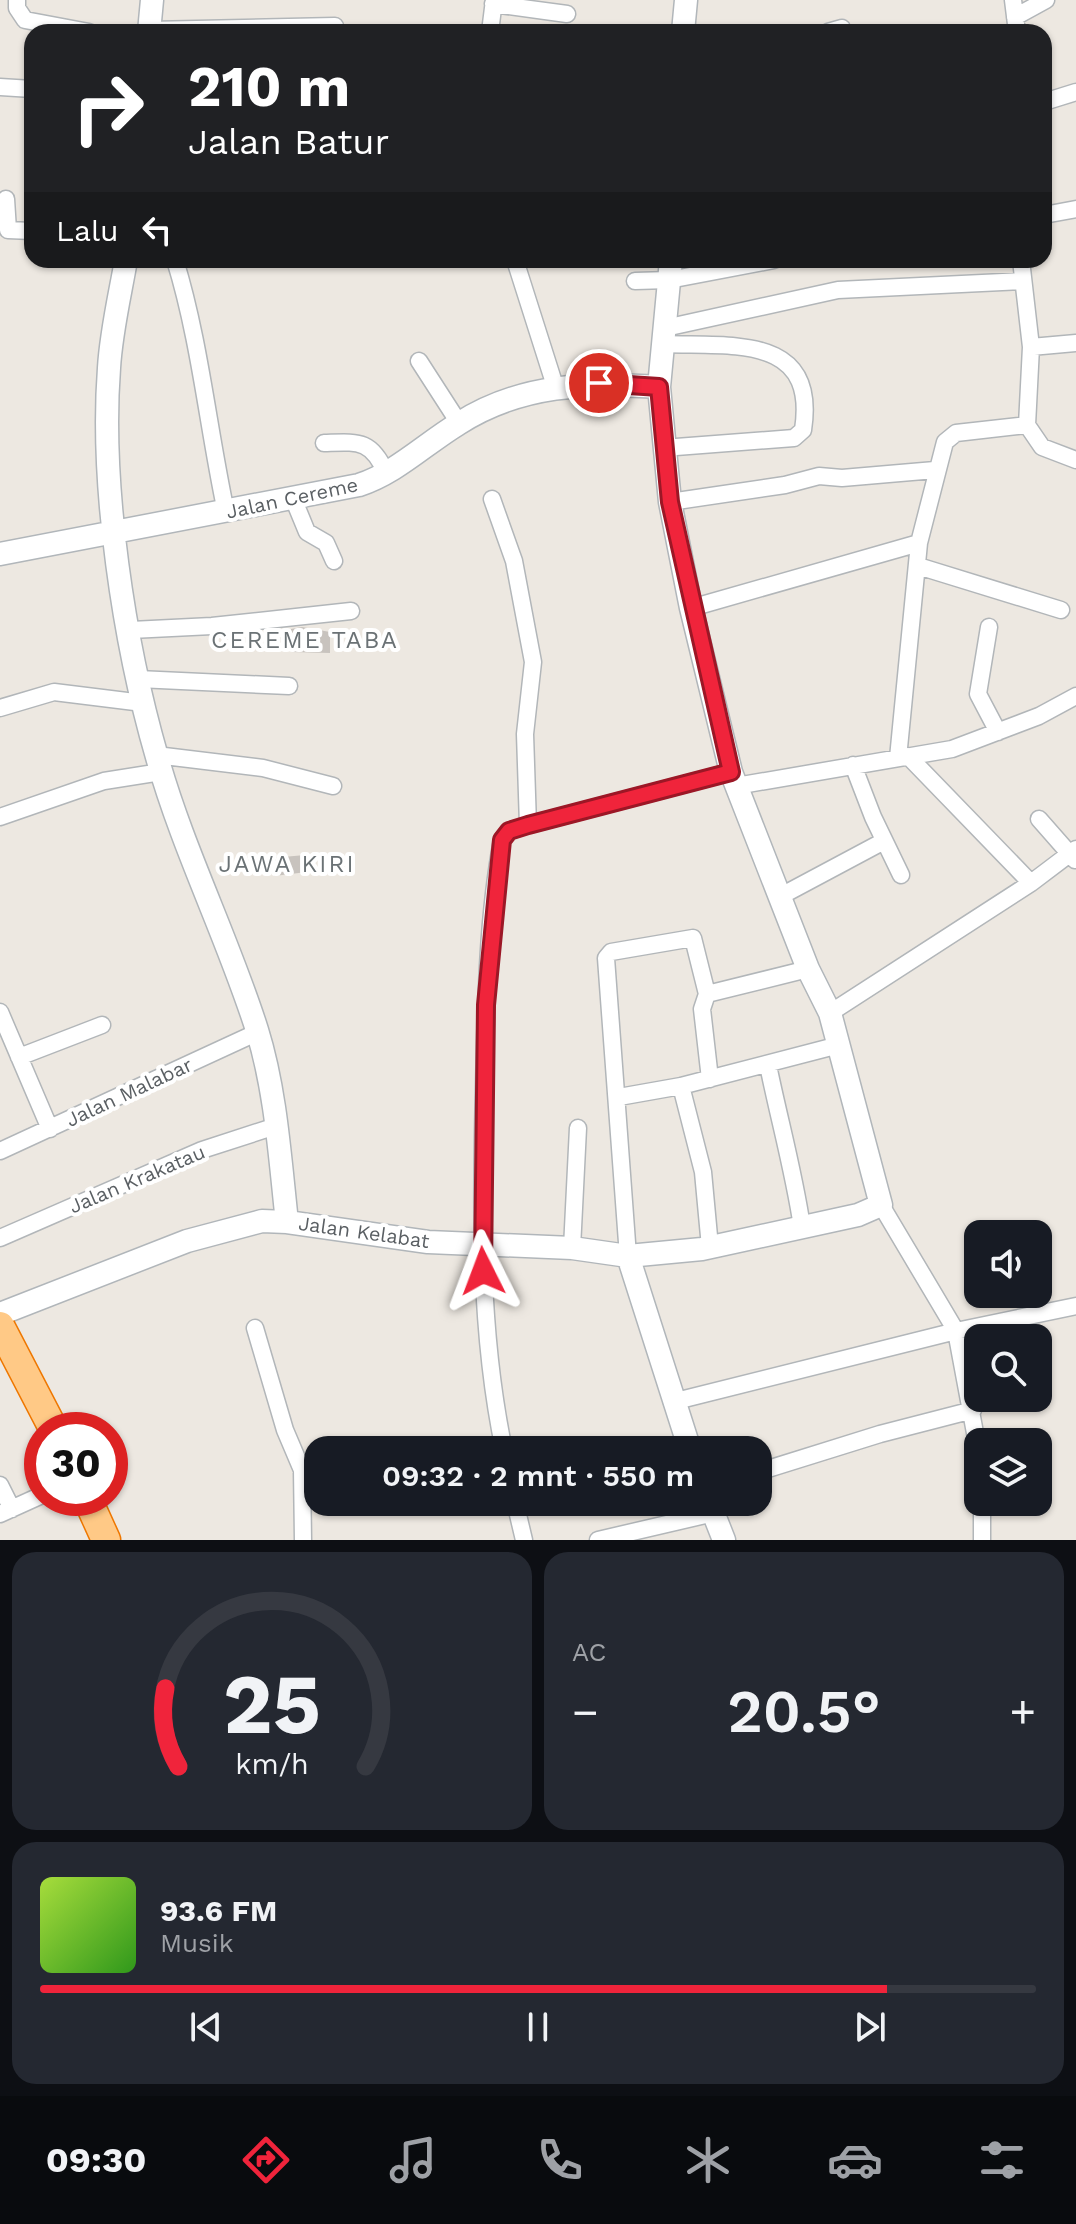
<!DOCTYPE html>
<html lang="id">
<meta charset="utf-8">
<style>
body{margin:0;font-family:"Work Sans",sans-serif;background:#242831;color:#f1f3f6;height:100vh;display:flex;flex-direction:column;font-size:30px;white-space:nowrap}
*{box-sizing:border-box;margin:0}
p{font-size:26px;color:#9ea1a6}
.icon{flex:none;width:44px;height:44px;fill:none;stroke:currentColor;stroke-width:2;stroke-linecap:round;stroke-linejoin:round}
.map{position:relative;height:1540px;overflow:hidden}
.side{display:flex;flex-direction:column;gap:12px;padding:12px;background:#0d0f14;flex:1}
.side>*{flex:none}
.banner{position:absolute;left:24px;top:24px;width:1028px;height:244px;border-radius:24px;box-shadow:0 2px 6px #0004;background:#202124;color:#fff;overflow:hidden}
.fabs{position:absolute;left:964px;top:1220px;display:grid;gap:16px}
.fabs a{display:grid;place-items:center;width:88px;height:88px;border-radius:16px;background:#171b24;box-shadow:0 2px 6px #0004;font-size:40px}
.speed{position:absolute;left:24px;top:1412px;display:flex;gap:16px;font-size:40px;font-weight:700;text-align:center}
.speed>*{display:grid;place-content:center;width:104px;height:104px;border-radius:50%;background:#171b24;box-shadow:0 2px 6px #0004;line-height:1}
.speed .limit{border:12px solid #d22;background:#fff;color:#111}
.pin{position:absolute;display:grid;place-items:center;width:68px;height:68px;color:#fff;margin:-34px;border:4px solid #fff;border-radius:50%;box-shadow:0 2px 8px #0007}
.me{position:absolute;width:88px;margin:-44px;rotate:357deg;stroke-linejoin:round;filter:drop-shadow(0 0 6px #0008)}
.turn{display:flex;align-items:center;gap:28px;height:168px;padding:0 32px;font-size:36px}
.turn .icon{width:104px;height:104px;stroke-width:2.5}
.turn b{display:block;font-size:56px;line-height:68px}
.then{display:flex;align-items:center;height:76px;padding:0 32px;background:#0003;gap:16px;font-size:30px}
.big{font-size:60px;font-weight:600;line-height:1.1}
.side .tile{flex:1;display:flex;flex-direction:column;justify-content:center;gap:12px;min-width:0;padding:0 28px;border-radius:24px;background:#242831}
.side .dial{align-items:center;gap:0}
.dial svg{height:208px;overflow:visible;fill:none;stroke:#363941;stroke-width:7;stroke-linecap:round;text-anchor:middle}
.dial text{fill:#f1f3f6;stroke:none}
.song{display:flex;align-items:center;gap:24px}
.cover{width:96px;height:96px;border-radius:12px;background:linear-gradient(135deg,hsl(80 70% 55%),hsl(110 70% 35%))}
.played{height:8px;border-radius:4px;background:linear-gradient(90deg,#f0243b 85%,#363941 85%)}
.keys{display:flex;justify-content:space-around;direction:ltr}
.heat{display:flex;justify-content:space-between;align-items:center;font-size:44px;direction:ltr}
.side .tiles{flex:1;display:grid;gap:12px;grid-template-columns:1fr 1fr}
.tile:last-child{grid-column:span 2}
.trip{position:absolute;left:304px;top:1436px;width:468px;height:80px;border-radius:24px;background:#171b24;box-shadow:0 2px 6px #0004;font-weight:600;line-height:80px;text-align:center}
.tab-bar{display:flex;height:128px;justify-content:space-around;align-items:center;background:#090b0e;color:#9ea1a6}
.tab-bar .icon{width:56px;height:56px}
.tab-bar .active{color:#f0243b}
.tab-bar b{font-size:36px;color:#f1f3f6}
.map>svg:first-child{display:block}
</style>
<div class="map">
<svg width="1076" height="1540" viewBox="0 0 1076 1540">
<rect width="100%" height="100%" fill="#ede8e1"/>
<!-- building -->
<path fill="#c8c3be" d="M302,627L330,632V653L291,652V629Z
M305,855L307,872L274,876L272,858Z"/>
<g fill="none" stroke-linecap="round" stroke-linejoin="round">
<!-- street casing -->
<g stroke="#b2b6b9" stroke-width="19">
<path id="street" d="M17,0V8L25,20L89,32
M1013,0L1017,32
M493,4L567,14
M1015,17L1046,0
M149,30L335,26
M490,32L494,0
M828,32L842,28
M0,87L32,89
M1044,102L1076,92
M6,199L8,230L32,231
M1044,215L1076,209
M175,260C200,341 208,428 226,512
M515,260L555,386
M635,281L669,280L774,260
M665,328L838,290L1023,281
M1031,347L1076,343
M419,361L459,423
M1027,425L1042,447L1076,460
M324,443C358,442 371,439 386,473
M663,448L794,438L803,430C818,333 731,347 663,344
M293,498L307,532L326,543L334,561
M492,499L514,561L533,662L525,734L528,825
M670,502L785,485L819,476L842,478L935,470
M918,566L1061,610
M691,608L919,543L945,442L956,433L1027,425L1031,347L1021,260
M989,627L978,694L998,732
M131,630L212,626L351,611
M138,679L289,686
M0,708L54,692L143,703
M156,755L263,768L333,786
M908,756L1031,883
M898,758L919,543
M853,765L873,817L901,875
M736,786L952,749L1039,716L1076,696
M0,817L104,781L161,772
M1039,819L1075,860
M779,897L884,841
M0,1012L50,1129
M830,1013L1031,883L1076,849
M19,1057L102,1025
M768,1065C779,1119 794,1172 802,1227
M710,1079L702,1009L707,994L808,969
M681,1086L703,1172L710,1247
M619,1097L681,1086L839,1045
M0,1151L258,1032
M881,1205L956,1331L978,1449
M0,1238L202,1150L276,1126
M572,1248L578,1128
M628,1256L606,958L611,952L693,938L707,994
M255,1328L285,1430L302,1470L303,1540
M672,1402L956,1331L1076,1306
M504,1450C479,1331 481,1209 484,1088C486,1006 487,920 502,840L509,831L528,825L731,772
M758,1472L880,1434L973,1410
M0,1485L12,1509
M515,1502L524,1540
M0,1514L42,1495
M598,1540L714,1513
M982,1540V1502"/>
</g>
<!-- secondary casing -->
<g stroke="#b1b6ba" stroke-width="25">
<path id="secondary" d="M149,32L152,0
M683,32L686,0
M126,260C120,295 111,332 109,368C100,486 124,643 157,757C183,850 228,938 257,1030C276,1091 280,1159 287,1222
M0,554L359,485C396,473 425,444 458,424C520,384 588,382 659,387
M628,1256L690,1450
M0,1314L187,1241L262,1221L287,1222L428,1242L572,1248L628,1256L702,1249L858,1215L881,1205L830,1013L808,969L731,772L691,608L670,502L659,387L671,260
M709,1502L724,1540"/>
</g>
<!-- highway casing -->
<g stroke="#e70" stroke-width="31">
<path id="highway" d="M0,1326L54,1430
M87,1498L106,1540"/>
</g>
<!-- street -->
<use href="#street" stroke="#fff" stroke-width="16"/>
<!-- secondary -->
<use href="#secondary" stroke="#fff" stroke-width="22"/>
<!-- highway -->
<use href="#highway" stroke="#ffc986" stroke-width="28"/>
</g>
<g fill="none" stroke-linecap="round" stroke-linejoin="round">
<!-- route casing -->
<g stroke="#9c1726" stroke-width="20">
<path id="route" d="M483,1271L486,1005L502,840L509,831L528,825L731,772L670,502L659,387L599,383"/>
</g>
<!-- route -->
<use href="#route" stroke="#f0243b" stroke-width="14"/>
</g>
<g text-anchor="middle" stroke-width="8" stroke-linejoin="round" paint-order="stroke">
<!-- street labels -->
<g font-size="20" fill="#5a5f63" stroke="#fff">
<text transform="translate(292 498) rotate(-12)" y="7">Jalan Cereme</text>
<text transform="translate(129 1092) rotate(-25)" y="7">Jalan Malabar</text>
<text transform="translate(137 1179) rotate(-23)" y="7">Jalan Krakatau</text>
<text transform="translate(364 1232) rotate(8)" y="7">Jalan Kelabat</text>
</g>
<!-- quarter labels -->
<g font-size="24" letter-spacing="2" fill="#6b7275" stroke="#fff">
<text x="305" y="648">CEREME TABA</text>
<text x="287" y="872">JAWA KIRI</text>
</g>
</g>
</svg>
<div class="fabs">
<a><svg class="icon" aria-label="sound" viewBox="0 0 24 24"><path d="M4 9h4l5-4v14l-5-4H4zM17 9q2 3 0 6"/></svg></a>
<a><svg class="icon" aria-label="search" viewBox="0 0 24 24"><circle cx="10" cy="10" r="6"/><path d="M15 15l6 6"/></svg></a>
<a><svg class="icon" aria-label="layers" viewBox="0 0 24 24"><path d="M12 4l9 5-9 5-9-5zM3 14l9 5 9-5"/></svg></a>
</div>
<div class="speed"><div class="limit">30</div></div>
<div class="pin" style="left:599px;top:383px;background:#d93025"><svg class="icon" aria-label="arrive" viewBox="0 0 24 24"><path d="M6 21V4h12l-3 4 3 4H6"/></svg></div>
<svg class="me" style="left:483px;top:1271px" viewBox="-20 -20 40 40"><path d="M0-17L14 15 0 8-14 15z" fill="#f0243b" stroke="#fff" stroke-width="4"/></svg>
<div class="trip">09:32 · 2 mnt · 550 m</div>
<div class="banner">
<div class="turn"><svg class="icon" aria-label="right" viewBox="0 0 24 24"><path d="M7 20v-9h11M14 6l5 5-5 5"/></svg><div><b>210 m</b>Jalan Batur</div></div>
<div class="then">Lalu<svg class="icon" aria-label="left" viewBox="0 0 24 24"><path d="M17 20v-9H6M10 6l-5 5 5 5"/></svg></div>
</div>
</div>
<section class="side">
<div class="tiles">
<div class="tile dial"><svg viewBox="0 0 100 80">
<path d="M14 69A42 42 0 1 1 86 69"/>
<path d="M14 69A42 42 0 0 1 9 39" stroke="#f0243b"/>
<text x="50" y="56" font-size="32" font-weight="700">25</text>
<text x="50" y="72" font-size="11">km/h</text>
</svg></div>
<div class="tile"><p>AC</p>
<div class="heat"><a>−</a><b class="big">20.5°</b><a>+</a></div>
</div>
<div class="tile">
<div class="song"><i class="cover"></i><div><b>93.6 FM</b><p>Musik</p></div></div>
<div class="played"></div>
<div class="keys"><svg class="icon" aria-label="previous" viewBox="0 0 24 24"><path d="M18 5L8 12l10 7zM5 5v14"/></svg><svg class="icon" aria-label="pause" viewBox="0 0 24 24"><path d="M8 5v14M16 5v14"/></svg><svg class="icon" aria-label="next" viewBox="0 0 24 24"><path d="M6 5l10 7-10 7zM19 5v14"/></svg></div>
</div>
</div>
</section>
<nav class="tab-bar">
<b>09:30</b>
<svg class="icon active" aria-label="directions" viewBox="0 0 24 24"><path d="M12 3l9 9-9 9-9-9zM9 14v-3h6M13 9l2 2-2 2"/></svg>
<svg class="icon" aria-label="music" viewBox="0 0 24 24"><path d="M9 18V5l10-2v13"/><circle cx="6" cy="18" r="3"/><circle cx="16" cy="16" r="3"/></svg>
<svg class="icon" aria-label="phone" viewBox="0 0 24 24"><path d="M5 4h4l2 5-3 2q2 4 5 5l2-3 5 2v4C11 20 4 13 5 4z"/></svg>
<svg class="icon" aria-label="climate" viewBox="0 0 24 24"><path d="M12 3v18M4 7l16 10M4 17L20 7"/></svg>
<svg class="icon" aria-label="car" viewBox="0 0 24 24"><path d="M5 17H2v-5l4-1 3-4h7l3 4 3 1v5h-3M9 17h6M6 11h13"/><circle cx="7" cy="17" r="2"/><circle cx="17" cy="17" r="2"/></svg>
<svg class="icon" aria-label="filters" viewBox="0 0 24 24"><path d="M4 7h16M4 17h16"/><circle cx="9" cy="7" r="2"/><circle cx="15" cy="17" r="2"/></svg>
</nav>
